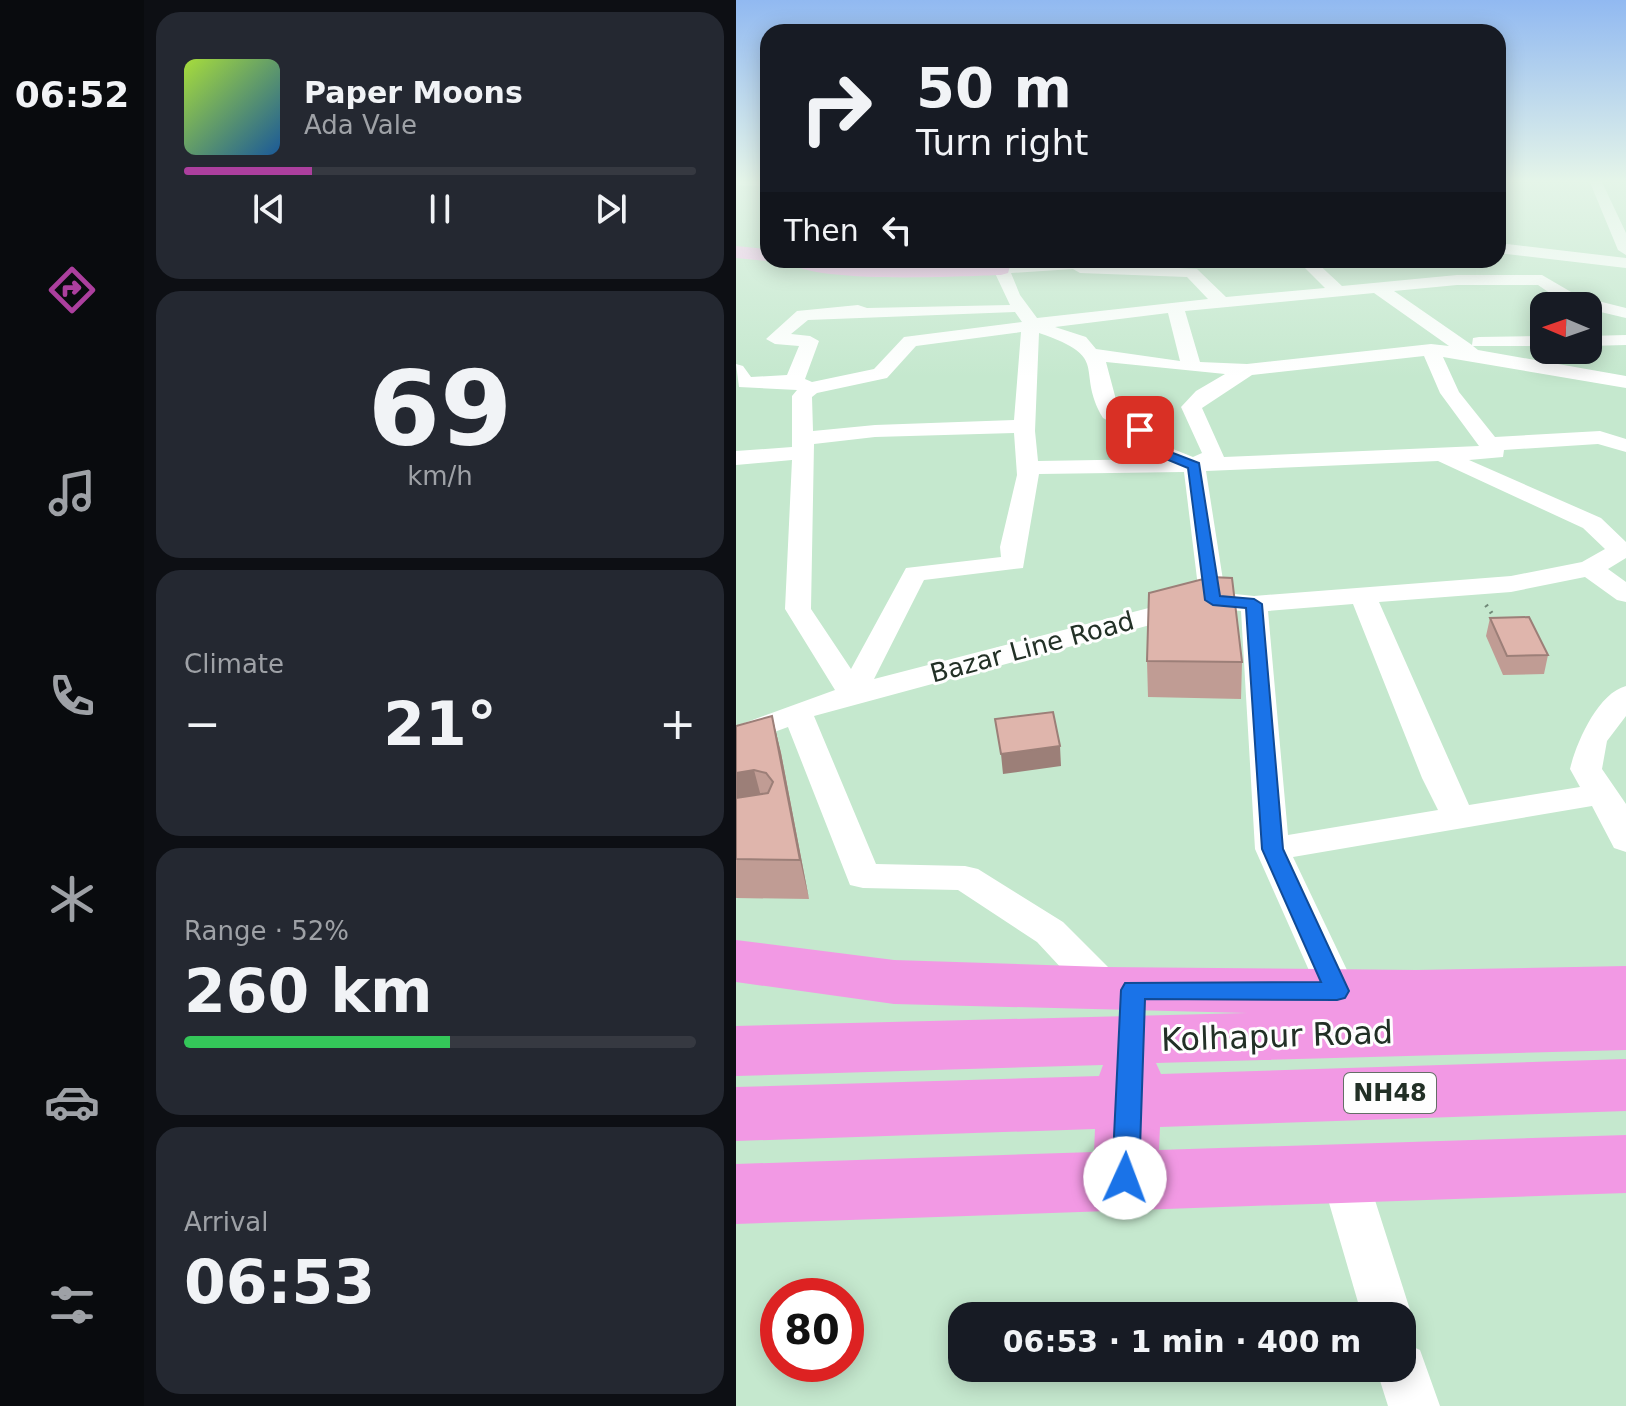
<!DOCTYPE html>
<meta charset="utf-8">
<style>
body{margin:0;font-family:"DejaVu Sans",sans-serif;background:#242831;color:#f1f3f6;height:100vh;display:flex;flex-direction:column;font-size:30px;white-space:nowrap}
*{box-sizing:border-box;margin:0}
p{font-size:26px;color:#9ea1a6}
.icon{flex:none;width:44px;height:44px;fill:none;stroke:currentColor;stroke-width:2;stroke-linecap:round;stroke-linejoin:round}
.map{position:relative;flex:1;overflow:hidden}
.sheet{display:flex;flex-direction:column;gap:12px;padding:12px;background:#0d0f14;width:592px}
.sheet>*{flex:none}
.banner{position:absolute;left:24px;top:24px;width:746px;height:244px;border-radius:24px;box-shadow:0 4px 20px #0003;background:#171b24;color:#f1f3f6;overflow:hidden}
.needle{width:52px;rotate:272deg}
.tools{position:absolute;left:794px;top:292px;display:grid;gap:16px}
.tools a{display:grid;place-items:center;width:72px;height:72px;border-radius:16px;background:#171b24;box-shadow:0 4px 20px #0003;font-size:40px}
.speed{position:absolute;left:24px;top:1278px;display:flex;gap:16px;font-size:40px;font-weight:700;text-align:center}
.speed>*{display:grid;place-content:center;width:104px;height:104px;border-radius:50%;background:#171b24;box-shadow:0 4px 20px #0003;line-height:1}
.speed .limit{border:12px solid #d22;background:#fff;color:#111}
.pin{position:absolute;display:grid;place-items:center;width:68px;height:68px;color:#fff;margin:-34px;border-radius:16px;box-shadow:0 4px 12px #0006}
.me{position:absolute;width:88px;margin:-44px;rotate:2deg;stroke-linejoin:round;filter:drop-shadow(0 0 6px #0008)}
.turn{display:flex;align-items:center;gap:28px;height:168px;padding:0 24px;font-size:36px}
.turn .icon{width:104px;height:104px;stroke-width:2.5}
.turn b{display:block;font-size:56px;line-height:68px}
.then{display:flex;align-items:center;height:76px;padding:0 24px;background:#0003;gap:16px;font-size:30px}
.big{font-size:60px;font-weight:700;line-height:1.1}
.sheet .widget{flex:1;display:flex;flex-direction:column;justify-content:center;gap:12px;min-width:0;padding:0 28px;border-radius:24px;background:#242831}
.sheet .dial{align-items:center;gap:0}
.dial b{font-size:104px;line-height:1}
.song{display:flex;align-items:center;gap:24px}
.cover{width:96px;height:96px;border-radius:12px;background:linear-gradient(135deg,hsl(80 70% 55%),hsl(210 70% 35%))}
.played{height:8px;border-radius:4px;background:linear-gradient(90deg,#ac3f9e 25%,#363941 25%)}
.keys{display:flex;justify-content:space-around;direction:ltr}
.heat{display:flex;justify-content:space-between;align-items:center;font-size:44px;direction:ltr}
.charge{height:12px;border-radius:6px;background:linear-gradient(90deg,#34c759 52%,#363941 0)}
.trip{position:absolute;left:212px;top:1302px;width:468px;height:80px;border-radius:24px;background:#171b24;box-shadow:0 4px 20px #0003;font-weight:700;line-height:80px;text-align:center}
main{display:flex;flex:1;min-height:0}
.menu{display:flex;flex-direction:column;width:144px;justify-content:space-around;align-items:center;background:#090b0e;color:#9ea1a6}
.menu .icon{width:56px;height:56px}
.menu .on{color:#ac3f9e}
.menu b{font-size:36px;color:#f1f3f6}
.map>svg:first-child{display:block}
</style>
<main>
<nav class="menu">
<b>06:52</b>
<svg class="icon on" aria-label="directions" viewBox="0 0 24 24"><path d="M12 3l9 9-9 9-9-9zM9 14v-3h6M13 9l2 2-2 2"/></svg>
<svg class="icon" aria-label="music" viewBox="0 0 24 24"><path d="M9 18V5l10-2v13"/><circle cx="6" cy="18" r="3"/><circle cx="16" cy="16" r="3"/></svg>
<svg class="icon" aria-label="phone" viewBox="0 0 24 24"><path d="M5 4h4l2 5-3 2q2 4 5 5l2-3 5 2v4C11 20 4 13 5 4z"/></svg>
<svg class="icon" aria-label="climate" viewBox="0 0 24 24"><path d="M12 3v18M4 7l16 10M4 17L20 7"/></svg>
<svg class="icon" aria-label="car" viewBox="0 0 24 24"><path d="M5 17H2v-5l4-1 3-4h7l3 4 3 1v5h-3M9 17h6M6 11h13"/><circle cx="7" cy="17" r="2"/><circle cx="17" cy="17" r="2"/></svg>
<svg class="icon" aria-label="filters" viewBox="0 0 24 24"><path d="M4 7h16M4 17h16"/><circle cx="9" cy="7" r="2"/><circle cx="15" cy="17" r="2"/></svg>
</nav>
<section class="sheet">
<div class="widget">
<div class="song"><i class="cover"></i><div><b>Paper Moons</b><p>Ada Vale</p></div></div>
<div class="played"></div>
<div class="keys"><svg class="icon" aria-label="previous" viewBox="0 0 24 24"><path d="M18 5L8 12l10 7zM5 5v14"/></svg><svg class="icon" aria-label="pause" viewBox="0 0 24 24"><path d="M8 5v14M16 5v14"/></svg><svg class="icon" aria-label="next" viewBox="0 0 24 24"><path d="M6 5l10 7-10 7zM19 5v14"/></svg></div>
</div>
<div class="widget dial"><b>69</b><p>km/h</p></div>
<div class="widget"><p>Climate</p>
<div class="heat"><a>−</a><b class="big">21°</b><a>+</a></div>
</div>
<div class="widget"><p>Range · 52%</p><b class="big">260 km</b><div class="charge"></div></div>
<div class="widget"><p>Arrival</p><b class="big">06:53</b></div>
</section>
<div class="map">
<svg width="890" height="1406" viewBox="0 0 890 1406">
<rect width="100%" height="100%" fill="#c5e8ce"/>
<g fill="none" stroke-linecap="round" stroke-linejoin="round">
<!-- path -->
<path stroke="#708877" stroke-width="4" stroke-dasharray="2 6" stroke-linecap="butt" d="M750,605L761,621"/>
<!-- minor -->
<path fill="#fff" fill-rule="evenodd" d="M0,180H32V186L0,185Z
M853,180H865L890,233V255L882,250Z
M762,243L890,258V268L762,253Z
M372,260L366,264L461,269L490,297L589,288L561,260H578L606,286L721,275H806L842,296L890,308V318L852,309V306L830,304L802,285H721L658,291L736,345L737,338L743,337L808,336V346H737L742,350L890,376V388L707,357L723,392L759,437L864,431L890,439V452L862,444L768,450L767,457L733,460L865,518L890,542V558L872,569L890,582V602L881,600L849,577L775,592L643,602L733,805L844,787L834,769C840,743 862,693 890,686V716L871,741L866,769L890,804V852L878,848L856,806L557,857L621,991L615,1002L601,1006L587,1002L519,849L505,611L477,608L78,716L140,864L229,866L242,869L327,922L383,978L389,989L383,1000L369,1004L355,1000L301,942L222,890L127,888L114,885L52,727L0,746V726L99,690L49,609L56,460L0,465V451L56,447V396L61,390L3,387L0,364L7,366L15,377L51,375L63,346L39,344L30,339L61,311L122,305L131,308L274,305L257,269L259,266ZM337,269L344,273L451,277L472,299L301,318L284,295L275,273ZM638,293L713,346L695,344L511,364L464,362L449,311ZM279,312L286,322L168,337L138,369L76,382L69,379L83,341L74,336L55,334L72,320ZM432,313L444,361L360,349L350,337L319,327ZM285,332L278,420L139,425L77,431L76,397L81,393L151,378L180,346ZM303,333C377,358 338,369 367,418L397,434L422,459L302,461L299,431ZM688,356L704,393L743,446L488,457L466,408L516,375ZM370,362L489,374L460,391L445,407L466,453L457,457L432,447L411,426L383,411ZM278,433L281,475L264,547L265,557L170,568L115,669L75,609L78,444L139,437ZM702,461L847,528L869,549L846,562L775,576L518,596L489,593L470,471ZM448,472L463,595L138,679L188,580L287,568L303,474ZM617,604L686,778L702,810L552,835L532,611Z
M890,335V345L852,346V336Z
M607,1152L623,1158L630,1172L676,1316L666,1334V1316H626L584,1172L591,1158Z
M666,1342L684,1350L704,1406H652L640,1368H666Z"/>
<!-- major -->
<path fill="#f7c2ef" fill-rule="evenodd" d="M0,246L32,249V260H37L32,261L0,258Z
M50,260H96L122,265L276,260L272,273L265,275C228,276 71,285 50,260Z"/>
<!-- highway -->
<path fill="#f299e4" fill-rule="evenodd" d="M0,940L158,960L369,967L680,970L890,966V1050L420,1063L425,1074L890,1059V1111L424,1127L423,1150L890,1135V1193L0,1224V1164L358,1152L359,1129L0,1141V1087L363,1076L367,1065L0,1076V1026L511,1013L158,1004L0,982Z"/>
</g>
<!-- wall -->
<path fill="#c09c94" d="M754,618L812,655L808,674L767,675L750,636Z
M411,661L506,662L505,699L412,697Z
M36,716L45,753L73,899L0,898V726Z"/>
<!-- shaded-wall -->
<path fill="#9c7f78" d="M36,716L45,753L73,899L64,860Z
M324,746L325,766L267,774L265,754Z
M18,770L28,808L0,813V773Z"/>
<!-- building -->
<path fill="#dfb5ac" stroke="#9c7f78" stroke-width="2" d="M475,577L496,578L506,662L411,661L413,593Z
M793,617L812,655L771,656L754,618Z
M317,712L324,746L265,754L259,719Z
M36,716L64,860L0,859V798L32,793L37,782L30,773L18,770L0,773V726Z"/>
<!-- sky -->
<linearGradient id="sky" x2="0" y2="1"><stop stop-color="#91b9f1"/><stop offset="0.48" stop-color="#e5f5e9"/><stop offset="1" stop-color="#e5f5e9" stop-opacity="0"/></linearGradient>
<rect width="890" height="377" fill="url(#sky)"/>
<!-- route -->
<path fill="#1a73e8" stroke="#114b97" stroke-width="2" d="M400,427H409L429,450L463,463L484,596L518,599L526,604L547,849L613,991L609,998L601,1000L409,999L403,1178L399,1187L389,1191L380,1187L376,1178L385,990L389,983L585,982L526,849L510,608L477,605L469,600L452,468L420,455L400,432Z"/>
<g text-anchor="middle" stroke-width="6" stroke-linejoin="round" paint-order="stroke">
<!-- shield labels -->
<rect fill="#fefefe" stroke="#646e67" stroke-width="2" x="608" y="1073" width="92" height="40" rx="6"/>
<g font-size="24" font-weight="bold" fill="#223026">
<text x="654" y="1101">NH48</text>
</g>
<!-- street labels -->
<g font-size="26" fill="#223026" stroke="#fefefe">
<text transform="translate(296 647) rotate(-15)" y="9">Bazar Line Road</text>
</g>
<!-- near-street labels -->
<g font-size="32" fill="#223026" stroke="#fefefe">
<text transform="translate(541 1036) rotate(-2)" y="11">Kolhapur Road</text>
</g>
</g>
</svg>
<div class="tools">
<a><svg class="needle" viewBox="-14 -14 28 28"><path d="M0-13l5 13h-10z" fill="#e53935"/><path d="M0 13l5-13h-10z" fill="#9ea1a6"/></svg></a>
</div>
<div class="speed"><div class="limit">80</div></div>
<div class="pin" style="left:404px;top:430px;background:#d93025"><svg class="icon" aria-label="arrive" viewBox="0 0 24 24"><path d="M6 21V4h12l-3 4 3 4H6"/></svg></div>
<svg class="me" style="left:389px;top:1178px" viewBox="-20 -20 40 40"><circle r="19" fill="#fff"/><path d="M0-13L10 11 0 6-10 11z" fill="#1a73e8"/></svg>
<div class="trip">06:53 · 1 min · 400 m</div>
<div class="banner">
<div class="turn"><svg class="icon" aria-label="right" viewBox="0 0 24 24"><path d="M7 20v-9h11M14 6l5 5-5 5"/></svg><div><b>50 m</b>Turn right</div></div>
<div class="then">Then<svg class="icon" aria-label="left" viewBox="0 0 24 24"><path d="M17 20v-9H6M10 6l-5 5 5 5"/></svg></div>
</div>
</div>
</main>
